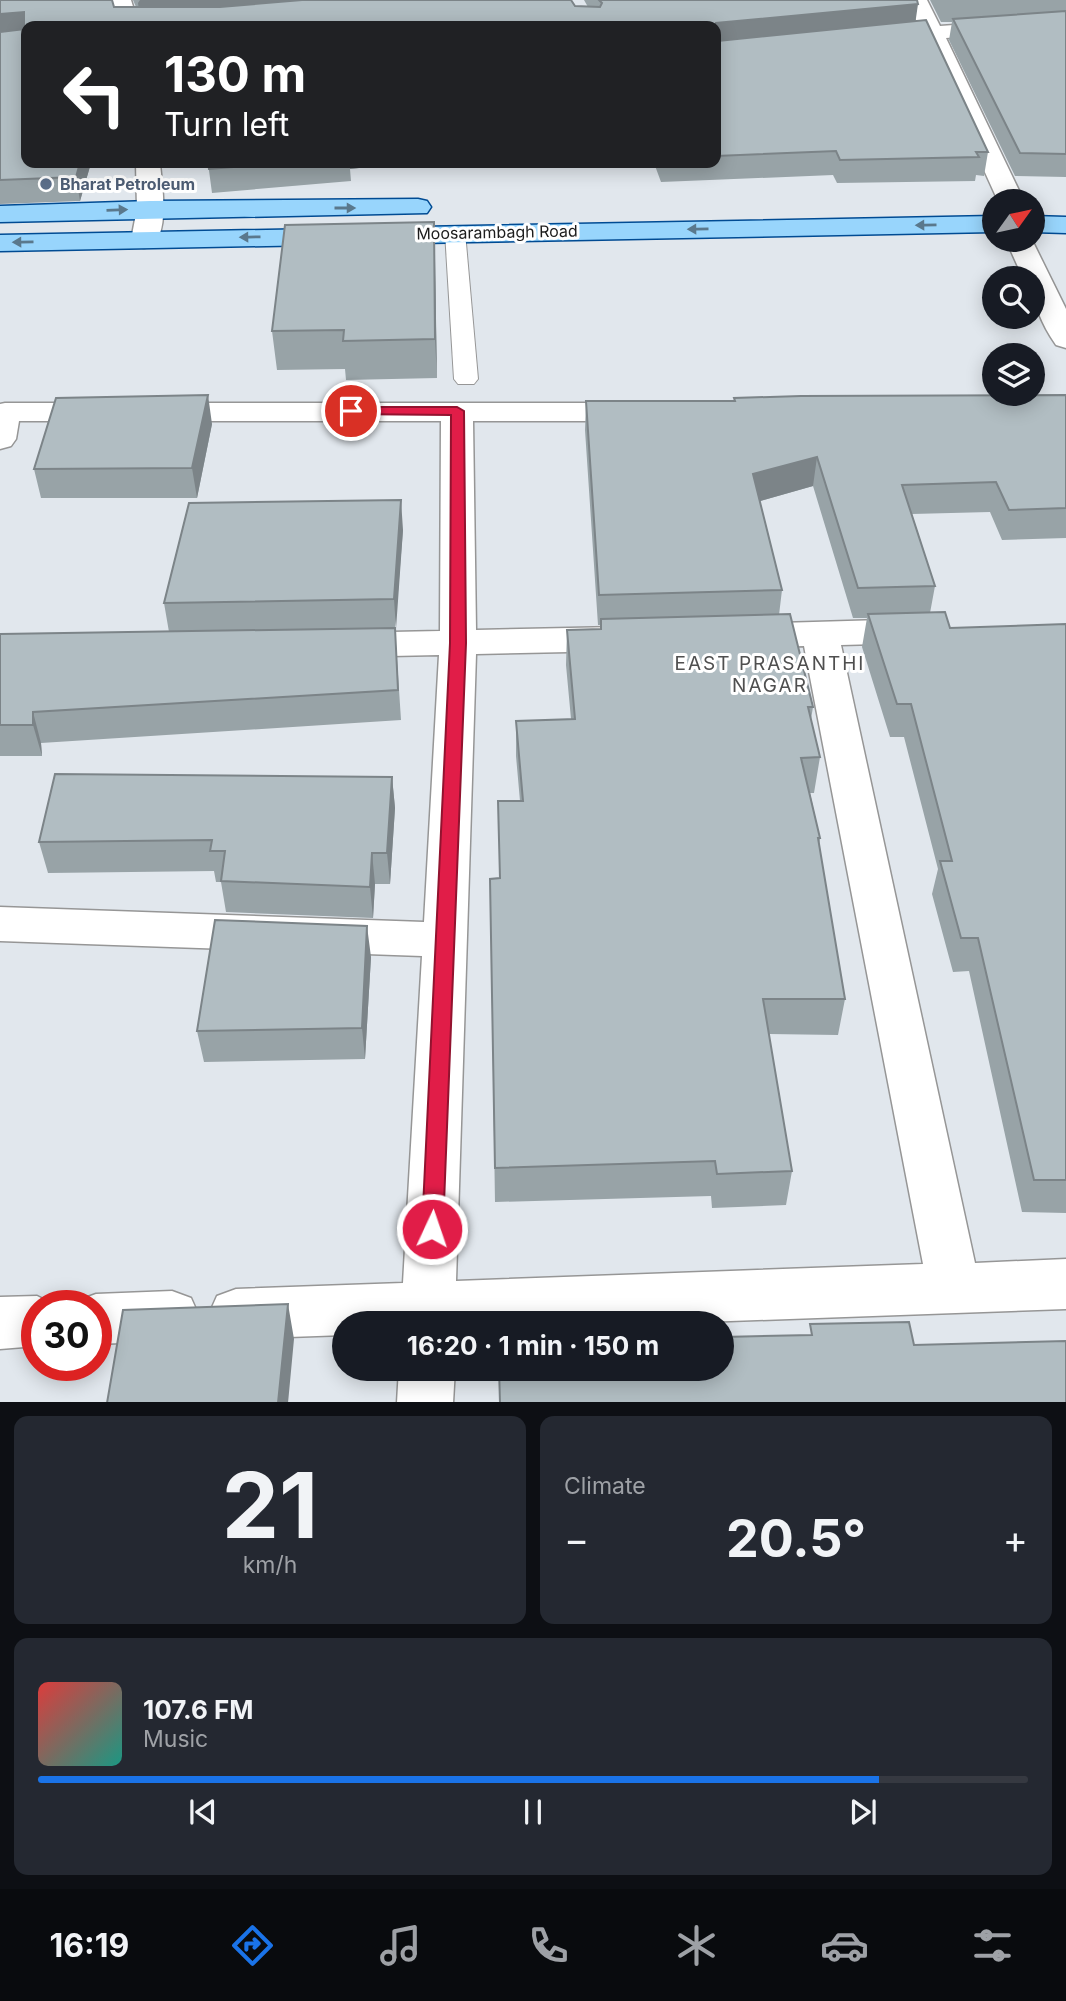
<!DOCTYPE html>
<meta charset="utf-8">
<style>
body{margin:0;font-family:Inter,sans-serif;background:#242831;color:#f1f3f6;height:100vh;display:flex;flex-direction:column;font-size:26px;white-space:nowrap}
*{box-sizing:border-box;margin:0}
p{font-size:23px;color:#9ea1a6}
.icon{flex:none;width:38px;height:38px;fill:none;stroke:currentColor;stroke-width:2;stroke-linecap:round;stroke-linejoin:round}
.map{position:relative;height:1402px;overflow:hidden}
.side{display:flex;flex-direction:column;gap:14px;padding:14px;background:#0d0f14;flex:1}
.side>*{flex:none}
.top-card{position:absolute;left:21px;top:21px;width:700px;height:147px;border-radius:14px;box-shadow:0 4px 18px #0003;background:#202124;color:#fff;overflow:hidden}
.needle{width:46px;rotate:57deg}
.tools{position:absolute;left:982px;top:189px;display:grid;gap:14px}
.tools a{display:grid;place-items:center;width:63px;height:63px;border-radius:50%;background:#171b24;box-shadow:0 4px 18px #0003;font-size:35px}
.speed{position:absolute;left:21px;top:1290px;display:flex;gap:14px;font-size:35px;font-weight:700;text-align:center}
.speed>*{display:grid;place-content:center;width:91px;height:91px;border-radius:50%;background:#171b24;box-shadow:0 4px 18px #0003;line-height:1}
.speed .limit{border:10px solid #d22;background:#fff;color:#111}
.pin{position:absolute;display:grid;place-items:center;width:60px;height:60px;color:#fff;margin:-30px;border:4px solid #fff;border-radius:50%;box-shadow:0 2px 7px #0007}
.me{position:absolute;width:77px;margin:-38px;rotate:3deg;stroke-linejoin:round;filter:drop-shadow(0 0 5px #0008)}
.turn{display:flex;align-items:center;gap:24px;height:147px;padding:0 28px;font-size:32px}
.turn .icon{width:91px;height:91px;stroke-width:2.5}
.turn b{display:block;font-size:49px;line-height:60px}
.big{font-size:52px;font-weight:700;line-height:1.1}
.side .tile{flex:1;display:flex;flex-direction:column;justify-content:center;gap:10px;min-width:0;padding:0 24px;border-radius:14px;background:#242831}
.side .dial{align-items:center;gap:0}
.dial b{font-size:91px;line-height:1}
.song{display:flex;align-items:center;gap:21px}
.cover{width:84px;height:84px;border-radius:10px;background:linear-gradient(135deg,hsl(0 70% 55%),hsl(170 70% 35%))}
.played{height:7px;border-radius:4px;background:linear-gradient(90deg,#1a73e8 85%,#363941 85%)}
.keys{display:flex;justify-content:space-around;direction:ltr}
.heat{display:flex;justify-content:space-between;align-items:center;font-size:38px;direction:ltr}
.side .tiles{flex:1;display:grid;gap:14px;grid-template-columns:1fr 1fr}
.tile:last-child{grid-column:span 2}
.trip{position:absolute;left:332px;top:1311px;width:402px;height:70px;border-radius:35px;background:#171b24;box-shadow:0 4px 18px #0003;font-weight:700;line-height:70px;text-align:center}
.tabs{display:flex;height:112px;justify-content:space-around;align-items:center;background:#090b0e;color:#9ea1a6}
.tabs .icon{width:49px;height:49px}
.tabs .active{color:#1a73e8}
.tabs b{font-size:32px;color:#f1f3f6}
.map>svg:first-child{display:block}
</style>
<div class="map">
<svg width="1066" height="1403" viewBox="0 0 1066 1403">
<rect width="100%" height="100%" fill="#e1e7ed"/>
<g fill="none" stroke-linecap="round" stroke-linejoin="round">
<!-- service casing -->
<g stroke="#969696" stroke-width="2">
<path id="service" d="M455,226L462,228L465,232L478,379L474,384H458L454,379L445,232L448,228Z"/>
</g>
<!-- minor casing -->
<g stroke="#969696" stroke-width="3">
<path id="minor" d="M111,0H131L139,26H117Z
M907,0H927L940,26L1066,17V29L946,38L1024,201H998L925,40L878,44L870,42L867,37L870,32L919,27Z
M136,163H160C162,188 169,224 154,246L144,248L134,246L131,240L137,209Z
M1006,240H1032L1066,309V348L1056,345C1042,325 1032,302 1032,278H1023Z
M5,403H637L648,405L653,412L648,419L637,421H473L476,630L618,627L631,631L636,639L631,647L618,651L476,654L456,1281L923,1264L804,646L741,648L728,644L723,636L728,628L741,624L916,619L929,623L934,631L929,639L916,643L841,645L975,1263L1066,1259V1309L676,1323H345V1335L236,1339L217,1332L209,1314L217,1296L236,1289L403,1283L422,956L0,941V907L424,922L439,655L343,657L330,653L324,645L330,637L343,633L440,631L441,421H19L16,439L11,446L0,449V404Z
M172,1291L191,1298L199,1316L191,1334L172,1341L96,1344V1306H75L77,1301L96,1294Z
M37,1296L57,1306H37V1346L0,1349V1297Z
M399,1368H455L453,1403H397Z"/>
</g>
<!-- primary casing -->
<g stroke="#004b93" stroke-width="3">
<path id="primary" d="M418,199L427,201L431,207L427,213L0,222V206L150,201Z
M994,216V232L0,251V235Z
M1032,216L1066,217V233L1032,232Z"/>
</g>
<!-- service -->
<use href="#service" fill="#fff" fill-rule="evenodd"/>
<!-- minor -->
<use href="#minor" fill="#fff" fill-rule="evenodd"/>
<!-- primary -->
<use href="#primary" fill="#98d5fc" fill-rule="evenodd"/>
</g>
<!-- wall -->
<path fill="#98a3a7" d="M0,0L114,7H136L133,0H571L575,6L588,7L584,0H599L916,21L988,152L984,176L976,175L975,181L837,183L833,175L661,182L654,163H716V26L26,163H91L80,201L0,204Z
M930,0H1066V177L1015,176L949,40L952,22H941Z
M208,163H404L350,169L351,181L212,193Z
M434,222L437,378L346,380L345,369L277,370L272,331Z
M1066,395V538L1002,540L990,512L912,514L935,586L930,613L950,628L1066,624V1213L1022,1212L969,971L953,972L932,894L938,869L904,737H890L862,647L867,618H853L813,486L760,501L782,590L779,615L813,707L811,719L820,757L814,793H810L820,838L819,845L845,999L838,1035L769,1034L792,1171L786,1205L712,1208L711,1196L495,1202L490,879L500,878L498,801H520L516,756V721L571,719L566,665L567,630L600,629L601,625H598L585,430L586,401H734V398Z
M212,424L197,498H41L34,469Z
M403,530L395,629L401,720L41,743L42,756H0V634L169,632L164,603Z
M392,777L395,808L390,884H375L373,918L226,912L221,882H216L214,871L48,873L39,842Z
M371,957L365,1059L204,1062L197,1031Z"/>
<!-- shaded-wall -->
<path fill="#7c8488" d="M140,0H343L141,24L138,3Z
M918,4L915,25L716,44V23Z
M24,12L26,33L0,36V14Z
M80,163H91L80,201L76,177Z
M350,163H404L350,169Z
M434,222L435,259L437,378L435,339Z
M208,395L212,424L197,498L192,468Z
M817,457L813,486L750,504L753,474Z
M401,500L403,530L396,629L394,599Z
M33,712L41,743L42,756L33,725Z
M392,777L395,808L390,884L387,853Z
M372,853L375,884L373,918L370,887Z
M367,926L371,957L365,1059L362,1028Z
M288,1304L294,1339L288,1403H278Z"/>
<!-- building -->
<path fill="#b1bdc2" stroke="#7c8488" stroke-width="2" d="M0,0H112L114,7H220L302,0H571L575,6L600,7L602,3L599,0H917L918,4L716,23L715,26H26V163H80L76,177L0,180V32L24,29V12L0,14Z
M1066,11V154L1020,153L953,19Z
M926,20L988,152H976L979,157L840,160L836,151L716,156V39L718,41Z
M208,163H284L209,169Z
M434,222L435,339L343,341L344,330L272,331L285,225Z
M208,395L192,468L34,469L56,398Z
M1066,395V508L1009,510L996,482L902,485L935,586L858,588L817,457L753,474L782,590L599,595L586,401H735L734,398L801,396Z
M401,500L394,599L164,603L189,503Z
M945,612L950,628L1066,624V1180H1034L978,938H961L940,861H952L911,704H897L868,614Z
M790,614L813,707H808L820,757L801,758L820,838H818L845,999H763L792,1171L717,1174L715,1161L495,1168L490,879L500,878L498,801H523L516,721L575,719L567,630L601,629V619Z
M395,628L398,690L33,712V725H0V634Z
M55,774L392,777L387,853H372L370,887L221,881L225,851H210L212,840L39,842Z
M215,920L367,926L362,1028L197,1031Z
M288,1304L278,1403H107L123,1310Z
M909,1322L914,1345L1066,1341V1403H500L499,1368H723V1337L812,1335L810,1324Z"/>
<!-- one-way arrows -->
<defs><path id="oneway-solid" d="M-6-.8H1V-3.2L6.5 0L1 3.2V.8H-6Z" transform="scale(1.75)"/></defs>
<g fill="#5a788c">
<use href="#oneway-solid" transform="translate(345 208)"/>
<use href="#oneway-solid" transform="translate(117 210) rotate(-2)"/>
<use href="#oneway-solid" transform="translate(926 225) rotate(179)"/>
<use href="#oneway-solid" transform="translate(698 229) rotate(179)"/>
<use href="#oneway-solid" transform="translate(250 237) rotate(179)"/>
<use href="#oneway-solid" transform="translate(23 242) rotate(179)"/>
</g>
<!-- route -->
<path fill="#e11d48" stroke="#92132f" stroke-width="2" d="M351,407H457L464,411L466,643L443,1229L440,1235L432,1238L425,1235L422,1229L450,643L451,415L346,414V409Z"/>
<!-- markers -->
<circle fill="#5c6f8a" stroke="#fff" stroke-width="2.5" cx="46" cy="184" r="7"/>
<g text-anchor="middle" stroke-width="6" stroke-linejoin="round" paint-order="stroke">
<!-- far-service labels -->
<g font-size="16" font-weight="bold" fill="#4e5e75" stroke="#fff" text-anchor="start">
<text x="60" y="190">Bharat Petroleum</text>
</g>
<!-- far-street labels -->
<g font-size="16" fill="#1c1c1c" stroke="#fff">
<text transform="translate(497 232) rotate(-1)" y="6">Moosarambagh Road</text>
</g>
<!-- neighbourhood labels -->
<g font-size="19" letter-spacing="2" fill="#4f4f4f" stroke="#fff">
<text x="770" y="670">EAST PRASANTHI<tspan x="770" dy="22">NAGAR</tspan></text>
</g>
</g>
</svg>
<div class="tools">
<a><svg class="needle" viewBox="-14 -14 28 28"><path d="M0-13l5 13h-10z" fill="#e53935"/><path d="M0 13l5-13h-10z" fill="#9ea1a6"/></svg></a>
<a><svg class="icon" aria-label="search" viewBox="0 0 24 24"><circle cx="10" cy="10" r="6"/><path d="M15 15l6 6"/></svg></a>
<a><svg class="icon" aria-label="layers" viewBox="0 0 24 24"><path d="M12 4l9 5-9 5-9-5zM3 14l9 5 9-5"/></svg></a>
</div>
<div class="speed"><div class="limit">30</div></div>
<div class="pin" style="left:351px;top:411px;background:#d93025"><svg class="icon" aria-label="arrive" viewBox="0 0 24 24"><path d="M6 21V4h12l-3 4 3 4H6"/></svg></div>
<svg class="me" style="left:432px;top:1229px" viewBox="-20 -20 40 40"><circle r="17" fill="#e11d48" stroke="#fff" stroke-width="3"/><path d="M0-11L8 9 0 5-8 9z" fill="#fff"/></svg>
<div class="trip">16:20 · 1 min · 150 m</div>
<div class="top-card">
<div class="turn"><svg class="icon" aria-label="left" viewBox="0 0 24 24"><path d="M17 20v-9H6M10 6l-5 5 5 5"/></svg><div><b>130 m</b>Turn left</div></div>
</div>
</div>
<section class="side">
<div class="tiles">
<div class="tile dial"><b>21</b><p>km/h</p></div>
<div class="tile"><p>Climate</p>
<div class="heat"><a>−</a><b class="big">20.5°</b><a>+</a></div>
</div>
<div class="tile">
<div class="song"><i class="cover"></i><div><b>107.6 FM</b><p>Music</p></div></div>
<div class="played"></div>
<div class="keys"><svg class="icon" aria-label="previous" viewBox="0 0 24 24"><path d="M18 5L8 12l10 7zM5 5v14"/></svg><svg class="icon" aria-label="pause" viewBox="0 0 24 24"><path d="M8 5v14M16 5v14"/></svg><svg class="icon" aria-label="next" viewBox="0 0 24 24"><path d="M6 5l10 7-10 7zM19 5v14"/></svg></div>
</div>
</div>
</section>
<nav class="tabs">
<b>16:19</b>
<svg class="icon active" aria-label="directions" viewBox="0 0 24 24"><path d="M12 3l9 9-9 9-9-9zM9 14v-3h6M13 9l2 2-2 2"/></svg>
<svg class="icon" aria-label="music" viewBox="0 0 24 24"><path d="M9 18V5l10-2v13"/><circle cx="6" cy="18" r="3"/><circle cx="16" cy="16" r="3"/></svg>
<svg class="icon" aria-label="phone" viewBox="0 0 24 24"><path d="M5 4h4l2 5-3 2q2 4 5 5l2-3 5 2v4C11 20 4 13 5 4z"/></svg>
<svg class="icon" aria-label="climate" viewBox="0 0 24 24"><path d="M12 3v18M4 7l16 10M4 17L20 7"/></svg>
<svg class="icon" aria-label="car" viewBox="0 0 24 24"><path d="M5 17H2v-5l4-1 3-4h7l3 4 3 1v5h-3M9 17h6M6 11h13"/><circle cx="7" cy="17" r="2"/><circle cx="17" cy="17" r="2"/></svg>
<svg class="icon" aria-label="filters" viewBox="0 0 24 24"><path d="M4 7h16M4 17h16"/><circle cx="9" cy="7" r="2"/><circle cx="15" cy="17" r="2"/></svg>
</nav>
